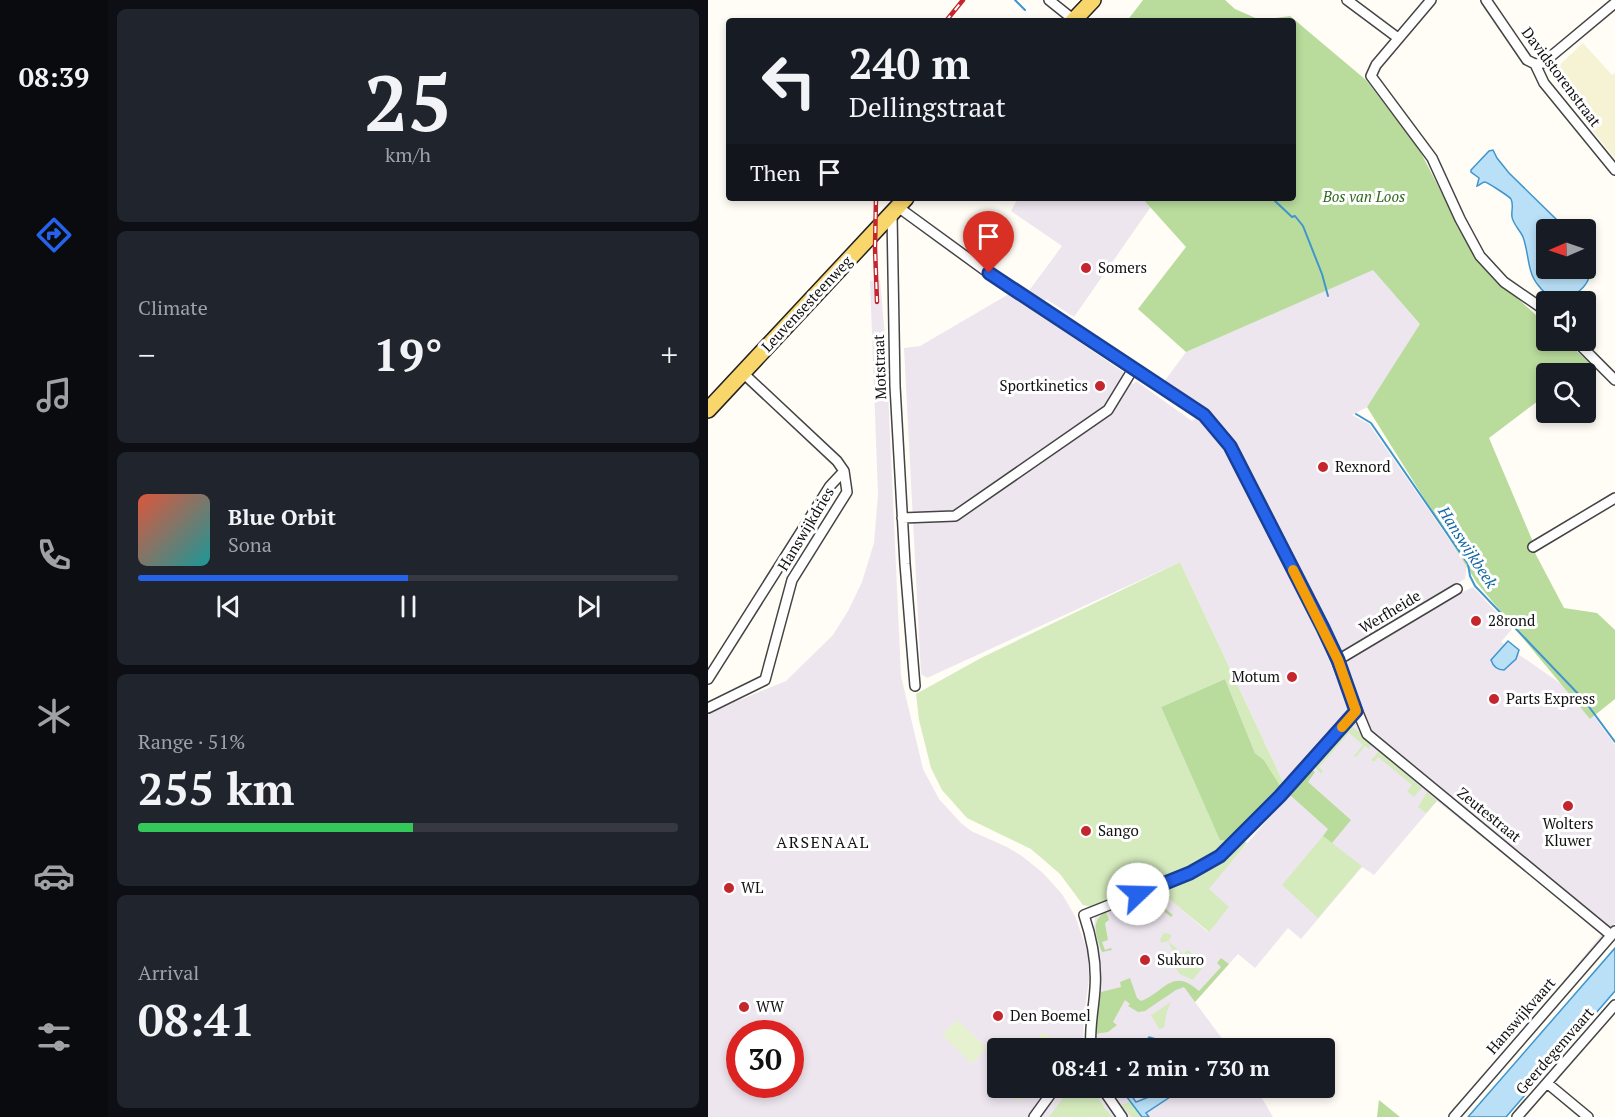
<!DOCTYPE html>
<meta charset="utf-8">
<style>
body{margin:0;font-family:"PT Serif",serif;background:#20242c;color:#f1f3f6;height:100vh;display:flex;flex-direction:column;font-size:22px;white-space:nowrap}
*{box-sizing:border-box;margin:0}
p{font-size:20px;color:#9ea1a6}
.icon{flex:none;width:33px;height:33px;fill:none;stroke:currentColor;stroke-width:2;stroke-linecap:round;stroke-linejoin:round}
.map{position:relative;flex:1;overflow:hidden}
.drawer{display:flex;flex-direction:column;gap:9px;padding:9px;background:#0d0f14;width:600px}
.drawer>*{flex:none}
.hud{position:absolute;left:18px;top:18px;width:570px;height:183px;border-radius:6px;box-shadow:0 3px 9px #0003;background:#171b24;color:#f1f3f6;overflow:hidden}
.needle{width:39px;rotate:268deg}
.buttons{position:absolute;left:828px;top:219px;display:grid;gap:12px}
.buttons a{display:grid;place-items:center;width:60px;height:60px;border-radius:6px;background:#171b24;box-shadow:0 3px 9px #0003;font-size:30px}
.speed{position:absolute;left:18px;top:1020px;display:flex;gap:12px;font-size:30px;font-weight:700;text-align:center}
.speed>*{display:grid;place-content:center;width:78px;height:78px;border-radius:50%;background:#171b24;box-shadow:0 3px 9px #0003;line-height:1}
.speed .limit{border:9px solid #d22;background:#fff;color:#111}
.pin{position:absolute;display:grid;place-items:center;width:51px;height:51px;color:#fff;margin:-62px -26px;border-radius:50% 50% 50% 0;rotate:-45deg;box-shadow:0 0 6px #0007}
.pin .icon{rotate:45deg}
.me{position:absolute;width:66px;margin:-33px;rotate:69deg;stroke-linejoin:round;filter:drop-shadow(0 0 4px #0008)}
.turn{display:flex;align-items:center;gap:21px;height:126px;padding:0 24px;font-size:27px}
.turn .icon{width:78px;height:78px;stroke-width:2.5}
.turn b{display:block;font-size:42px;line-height:51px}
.then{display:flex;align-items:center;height:57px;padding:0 24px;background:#0003;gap:12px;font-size:22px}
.big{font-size:45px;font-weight:800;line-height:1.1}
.drawer .widget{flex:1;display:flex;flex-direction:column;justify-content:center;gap:9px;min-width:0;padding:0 21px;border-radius:9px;background:#20242c}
.drawer .dial{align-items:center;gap:0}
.dial b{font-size:78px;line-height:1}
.song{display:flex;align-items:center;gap:18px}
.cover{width:72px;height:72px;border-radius:9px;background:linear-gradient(135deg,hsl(10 70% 55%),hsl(180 70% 35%))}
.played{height:6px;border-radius:3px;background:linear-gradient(90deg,#2563eb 50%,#363941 50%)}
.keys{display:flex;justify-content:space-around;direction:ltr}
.heat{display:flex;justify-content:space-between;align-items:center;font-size:33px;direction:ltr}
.charge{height:9px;border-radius:4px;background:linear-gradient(90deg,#34c759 51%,#363941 0)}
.trip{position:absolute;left:279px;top:1038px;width:348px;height:60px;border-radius:6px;background:#171b24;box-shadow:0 3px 9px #0003;font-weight:800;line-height:60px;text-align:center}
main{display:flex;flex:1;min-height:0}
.menu{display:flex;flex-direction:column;width:108px;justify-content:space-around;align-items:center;background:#090b0e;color:#9ea1a6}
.menu .icon{width:42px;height:42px}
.menu .selected{color:#2563eb}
.menu b{font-size:27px;color:#f1f3f6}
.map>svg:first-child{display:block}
</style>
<main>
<nav class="menu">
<b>08:39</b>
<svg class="icon selected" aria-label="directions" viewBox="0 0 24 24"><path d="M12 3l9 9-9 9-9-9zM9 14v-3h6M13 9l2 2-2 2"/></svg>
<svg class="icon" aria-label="music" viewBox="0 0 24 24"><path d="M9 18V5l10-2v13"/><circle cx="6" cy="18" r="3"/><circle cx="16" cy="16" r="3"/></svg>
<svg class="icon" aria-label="phone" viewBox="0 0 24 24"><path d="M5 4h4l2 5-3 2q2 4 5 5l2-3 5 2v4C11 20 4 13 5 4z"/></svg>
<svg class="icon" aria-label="climate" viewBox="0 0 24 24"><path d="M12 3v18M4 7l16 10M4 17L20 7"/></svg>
<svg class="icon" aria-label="car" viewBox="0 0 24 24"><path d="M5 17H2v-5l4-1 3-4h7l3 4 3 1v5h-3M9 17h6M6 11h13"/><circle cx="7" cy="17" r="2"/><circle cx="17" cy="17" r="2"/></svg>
<svg class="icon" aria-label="filters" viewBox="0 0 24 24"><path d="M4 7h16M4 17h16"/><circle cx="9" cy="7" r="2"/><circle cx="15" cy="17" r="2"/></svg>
</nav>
<section class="drawer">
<div class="widget dial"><b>25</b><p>km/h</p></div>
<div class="widget"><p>Climate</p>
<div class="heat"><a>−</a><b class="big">19°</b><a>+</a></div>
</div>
<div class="widget">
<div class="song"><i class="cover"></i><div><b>Blue Orbit</b><p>Sona</p></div></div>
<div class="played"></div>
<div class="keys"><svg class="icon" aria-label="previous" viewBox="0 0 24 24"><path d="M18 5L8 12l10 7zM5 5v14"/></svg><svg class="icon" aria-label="pause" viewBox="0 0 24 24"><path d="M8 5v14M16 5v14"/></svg><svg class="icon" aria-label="next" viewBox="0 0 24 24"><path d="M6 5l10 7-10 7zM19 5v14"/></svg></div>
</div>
<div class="widget"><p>Range · 51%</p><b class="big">255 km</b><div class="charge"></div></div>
<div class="widget"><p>Arrival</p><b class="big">08:41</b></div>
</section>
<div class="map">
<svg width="907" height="1117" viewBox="0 0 907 1117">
<rect width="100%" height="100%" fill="#fffdf5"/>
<!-- industrial -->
<path fill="#eee6ef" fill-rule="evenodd" d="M310,198H449L366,317L338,299L329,313L415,372L416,377L425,384L428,381L484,421L495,413L455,383L478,352L665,269L713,324L659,407L644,415L661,424L759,565L757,579L732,592L738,600L765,587L804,629L793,642L859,688L878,705L907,745V923L818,1027L894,934L729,801L666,875L654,867L593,939L580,928L547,968L530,954L487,1002L521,1048H290V1088H548L565,1117H0V713L78,681L125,635L140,611L154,582L166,543L170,494L162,281L172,280L178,348L193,676L215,769L231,799L253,823L263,831L299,847L314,856L335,873L354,894L367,916L380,953L381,979L376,1016L375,1045L386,1036L385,934L387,917L394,911L463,885L462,900L500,932V889L586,789V787L576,784L472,562L219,678L213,674L196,348L212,346L301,294L320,292L354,246L303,211ZM32,1034H82V1084H32Z"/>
<!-- farmland -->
<path fill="#f6f3d4" d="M875,43L904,75L907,73V159L841,75Z"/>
<!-- green -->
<path fill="#d5ebbd" d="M472,562L576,784L573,787L556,760L547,753L517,679L453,707L512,839L522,841L503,858L485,868L384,907L375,905L352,874L323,849L259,818L234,790L223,768L211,720L208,694L273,658Z
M638,727H645L664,744L661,749L657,746L649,756L645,757L655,745L641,733L611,767L615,771L613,774L605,765Z
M671,751L714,788L706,797L699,791L704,785L670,757L666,762L663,760Z
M719,792L729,801L718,813L710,807Z
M615,836L654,866L610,918L574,885Z
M535,840L539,843L501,889L521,907L501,932L462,900C459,894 459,891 463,885L505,868Z
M456,933L462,934L464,936L460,941L475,954L480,950L491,959L489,962L495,967L485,980L472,974L464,963L469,960L460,941L453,943L452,939Z
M463,1002L459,1011L456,1028L451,1029L443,1015Z
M362,1088H385L396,1107L404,1117H341Z
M422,1102L434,1117H424L413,1105Z"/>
<!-- forest -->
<path fill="#b9dc9c" d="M435,0H517L527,9L552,20L582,16L658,80L711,149L764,252L778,270L838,324V340L857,341L882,363L867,373L838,374V395L781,438L828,549L826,551L856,608L889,613L907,630V699L882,719L769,583L659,407L712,324L665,270L478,352L430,309L478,247L434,198H585V21H419Z
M517,679L547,753L556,760L573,787L522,841L512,840L453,707Z
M601,768L607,772L600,782L643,820L624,843L615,836L620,829L582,795Z
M438,897L444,898L465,915L463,917L452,908L448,912L444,906H438L435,898Z
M398,912L401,920L397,923L400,940L394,942L397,950L403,948L404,950L394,952C389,938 381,920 398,912Z
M513,958L521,964L487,1002L476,987L468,990L437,1011L430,1012L420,1006L422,1004L417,1000L405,1022L409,1025L400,1032L387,1034L393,992L413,987L412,982L422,978L429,998L433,1001C458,991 464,967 491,991L513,967L509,963Z
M671,1100L692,1117H669Z"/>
<!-- pitch -->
<path fill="#e6f2cf" d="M249,1020L279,1048L264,1064L234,1035Z
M336,1032L351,1046L348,1048H320Z
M295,1088H325L311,1102Z"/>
<!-- water -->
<path fill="#b9e0f7" stroke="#3f96cf" stroke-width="1.5" d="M785,150L789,158L801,173L851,222L853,229L838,230V268H878V261C893,281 861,305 844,297C839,295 833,289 830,285C819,272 821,253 815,237C812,230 805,224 804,217C803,211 806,205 803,199C802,197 779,182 777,182C774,182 772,185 769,186L771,178L763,172V170L781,151Z
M800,641L811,650L808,659L796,670C789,670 785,666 783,660Z
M907,948V991L798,1117H760Z
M441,1037L452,1040L453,1048H432Z
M412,1088H418L428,1102L464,1088L468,1093L438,1113L441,1117H434Z"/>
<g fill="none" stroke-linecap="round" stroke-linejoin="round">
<!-- stream -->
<path stroke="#3f96cf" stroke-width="2" d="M307,0L317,10
M585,80L587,82L585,86
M567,198V201L584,217L587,216L595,226L614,274L620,296
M648,414L663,423L760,564L762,576L767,586L876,700L907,742"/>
<!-- street casing -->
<g stroke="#444" stroke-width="12">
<path id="street" d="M341,0L366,20
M639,0L690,38
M723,0L668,65L663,76L724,158L752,219L772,256L796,282L838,311
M778,0L819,60L827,64L836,83L907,170
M827,64L835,63L907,3
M190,207L297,285L496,415L522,446L615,628L659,734L903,935
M184,214L187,386L197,564L207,686
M867,340L907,380
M194,518L247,516L400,410L425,369
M825,547L907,498
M630,660L749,589
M0,679L122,486L136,471
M0,708L57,680L84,580L139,492L136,471L129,461L35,373
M383,1048C381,1028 386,1008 387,988C389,962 384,939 376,915L482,873L512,856L572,796L648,711
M839,1083L880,1117
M394,1088L414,1117
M326,1117L347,1088
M746,1117L907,931
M809,1117L907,1005"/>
</g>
<!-- primary casing -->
<g stroke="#222" stroke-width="18">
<path id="primary" d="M365,21L385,0
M0,410L198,198"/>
</g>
<!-- street -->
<use href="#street" stroke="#fff" stroke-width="9"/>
<!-- primary -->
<use href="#primary" stroke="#f9d66b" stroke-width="15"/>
<!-- rail casing -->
<g stroke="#c4262e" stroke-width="4.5">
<path id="rail" d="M238,21L255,0
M168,198L167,248L169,302"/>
</g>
<!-- rail -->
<use href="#rail" stroke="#fff" stroke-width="2" stroke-dasharray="7" stroke-linecap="butt"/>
</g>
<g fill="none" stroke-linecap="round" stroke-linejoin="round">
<!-- route casing -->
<g stroke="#184099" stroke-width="15">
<path id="route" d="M281,273L496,415L522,446L615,628L630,660L648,711L572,796L512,856L482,873L430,894"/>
</g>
<!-- route -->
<use href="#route" stroke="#2563eb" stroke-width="10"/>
<!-- slow -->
<path stroke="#f59e0b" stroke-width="10" d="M585,570L630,660L648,711L634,727"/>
</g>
<!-- markers -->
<g fill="#c4262e" stroke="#fff" stroke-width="2">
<circle cx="378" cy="268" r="6"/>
<circle cx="392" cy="386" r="6"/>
<circle cx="615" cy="467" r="6"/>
<circle cx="768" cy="621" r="6"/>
<circle cx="584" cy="677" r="6"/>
<circle cx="786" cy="699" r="6"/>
<circle cx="860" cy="806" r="6"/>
<circle cx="378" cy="831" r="6"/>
<circle cx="21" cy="888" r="6"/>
<circle cx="437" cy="960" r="6"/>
<circle cx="36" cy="1007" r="6"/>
<circle cx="290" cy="1016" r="6"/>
</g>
<g text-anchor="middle" stroke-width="6" stroke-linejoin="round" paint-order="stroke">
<!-- street labels -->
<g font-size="15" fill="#111" stroke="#fff">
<text transform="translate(853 77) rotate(53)" y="5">Davidstorenstraat</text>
<text transform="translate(99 304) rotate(-47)" y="5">Leuvensesteenweg</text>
<text transform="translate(172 367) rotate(-92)" y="5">Motstraat</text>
<text transform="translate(98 529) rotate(-59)" y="5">Hanswijkdries</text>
<text transform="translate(682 612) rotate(-31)" y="5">Werfheide</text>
<text transform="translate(781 815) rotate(39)" y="5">Zeutestraat</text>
<text transform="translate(813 1016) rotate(-49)" y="5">Hanswijkvaart</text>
<text transform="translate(847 1051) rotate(-49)" y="5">Geerdegemvaart</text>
</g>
<!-- park labels -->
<g font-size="15" font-style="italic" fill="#2f6b1f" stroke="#fff">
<text x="656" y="202">Bos van Loos</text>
</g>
<!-- poi labels -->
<g font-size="15" fill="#111" stroke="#fff" text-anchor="start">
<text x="390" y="273">Somers</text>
<text x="380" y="391" text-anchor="end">Sportkinetics</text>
<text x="627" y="472">Rexnord</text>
<text x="780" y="626">28rond</text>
<text x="572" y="682" text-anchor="end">Motum</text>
<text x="798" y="704">Parts Express</text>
<text x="860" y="829" text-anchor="middle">Wolters<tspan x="860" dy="17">Kluwer</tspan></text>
<text x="390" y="836">Sango</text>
<text x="33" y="893">WL</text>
<text x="449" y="965">Sukuro</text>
<text x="48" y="1012">WW</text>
<text x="302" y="1021">Den Boemel</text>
</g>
<!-- water labels -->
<g font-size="16" font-style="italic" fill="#1768a6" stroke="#fff">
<text transform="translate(760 547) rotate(57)" y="6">Hanswijkbeek</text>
</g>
<!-- neighbourhood labels -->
<g font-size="16" letter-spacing="1.5" fill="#111" stroke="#fff">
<text x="115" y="848">ARSENAAL</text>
</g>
</g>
</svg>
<div class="buttons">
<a><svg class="needle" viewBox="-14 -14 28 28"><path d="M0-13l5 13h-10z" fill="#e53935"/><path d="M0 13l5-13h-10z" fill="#9ea1a6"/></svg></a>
<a><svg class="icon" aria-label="sound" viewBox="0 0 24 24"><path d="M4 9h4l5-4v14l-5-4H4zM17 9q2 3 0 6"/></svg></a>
<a><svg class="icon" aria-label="search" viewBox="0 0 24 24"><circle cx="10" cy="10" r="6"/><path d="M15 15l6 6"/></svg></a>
</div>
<div class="speed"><div class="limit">30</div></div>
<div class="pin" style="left:281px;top:273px;background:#d93025"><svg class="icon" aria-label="arrive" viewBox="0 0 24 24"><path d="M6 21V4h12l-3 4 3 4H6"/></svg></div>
<svg class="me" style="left:430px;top:894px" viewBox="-20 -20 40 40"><circle r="19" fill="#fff"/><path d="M0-13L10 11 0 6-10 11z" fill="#2563eb"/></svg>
<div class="trip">08:41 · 2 min · 730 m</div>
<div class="hud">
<div class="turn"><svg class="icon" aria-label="left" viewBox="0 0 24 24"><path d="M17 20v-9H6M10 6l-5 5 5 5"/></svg><div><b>240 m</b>Dellingstraat</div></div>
<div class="then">Then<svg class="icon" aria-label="arrive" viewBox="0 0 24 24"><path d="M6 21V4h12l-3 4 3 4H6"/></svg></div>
</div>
</div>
</main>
